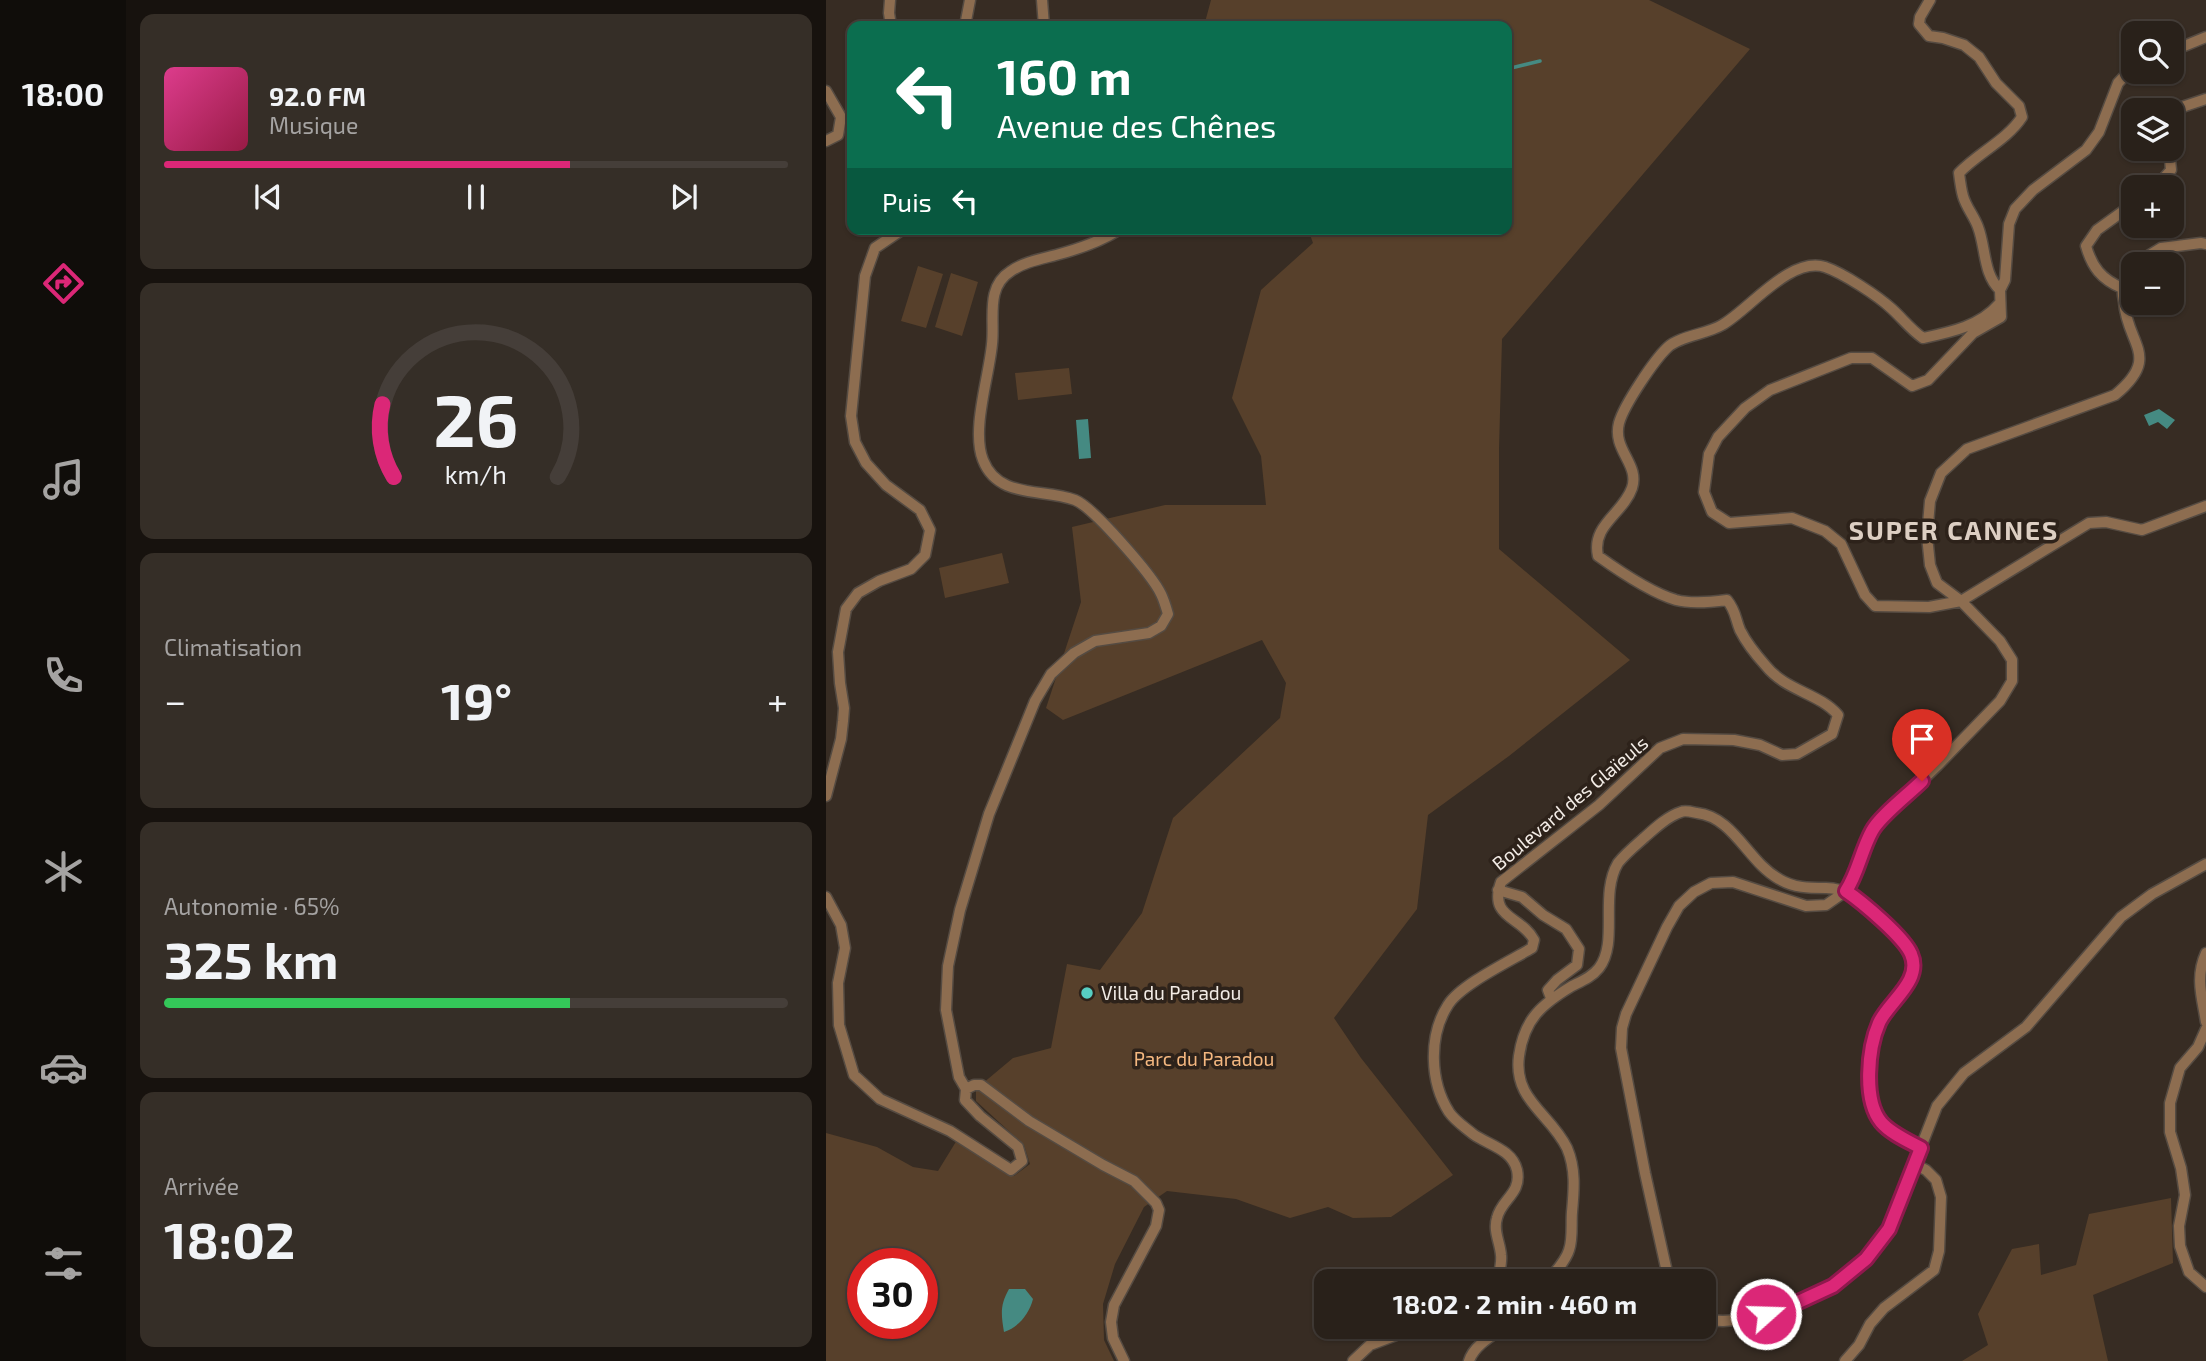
<!DOCTYPE html>
<html lang="fr">
<meta charset="utf-8">
<style>
body{margin:0;font-family:"Exo 2",sans-serif;background:#352e27;color:#f1f3f6;height:100vh;display:flex;flex-direction:column;font-size:26px;white-space:nowrap}
*{box-sizing:border-box;margin:0}
p{font-size:23px;color:#a5a3a2}
.icon{flex:none;width:38px;height:38px;fill:none;stroke:currentColor;stroke-width:2;stroke-linecap:round;stroke-linejoin:round}
.map{position:relative;flex:1;overflow:hidden}
.details{display:flex;flex-direction:column;gap:14px;padding:14px;background:#17120e;width:700px}
.details>*{flex:none}
.banner{position:absolute;left:21px;top:21px;width:665px;height:214px;border-radius:14px;box-shadow:0 2px 5px #0004,0 0 0 2px #453e39;background:#0b6e4f;color:#fff;overflow:hidden}
.buttons{position:absolute;left:1295px;top:21px;display:grid;gap:14px}
.buttons a{display:grid;place-items:center;width:63px;height:63px;border-radius:14px;background:#29211a;box-shadow:0 2px 5px #0004,0 0 0 2px #453e39;font-size:35px}
.speed{position:absolute;left:21px;top:1248px;display:flex;gap:14px;font-size:35px;font-weight:700;text-align:center}
.speed>*{display:grid;place-content:center;width:91px;height:91px;border-radius:50%;background:#29211a;box-shadow:0 2px 5px #0004,0 0 0 2px #453e39;line-height:1}
.speed .limit{border:10px solid #d22;background:#fff;color:#111}
.pin{position:absolute;display:grid;place-items:center;width:60px;height:60px;color:#fff;margin:-72px -30px;border-radius:50% 50% 50% 0;rotate:-45deg;box-shadow:0 0 7px #0007}
.pin .icon{rotate:45deg}
.me{position:absolute;width:77px;margin:-38px;rotate:70deg;stroke-linejoin:round;filter:drop-shadow(0 0 5px #0008)}
.turn{display:flex;align-items:center;gap:24px;height:147px;padding:0 35px;font-size:32px}
.turn .icon{width:91px;height:91px;stroke-width:2.5}
.turn b{display:block;font-size:49px;line-height:60px}
.then{display:flex;align-items:center;height:66px;padding:0 35px;background:#0003;gap:14px;font-size:26px}
.big{font-size:52px;font-weight:700;line-height:1.1}
.details .card{flex:1;display:flex;flex-direction:column;justify-content:center;gap:10px;min-width:0;padding:0 24px;border-radius:14px;background:#352e27}
.details .dial{align-items:center;gap:0}
.dial svg{height:182px;overflow:visible;fill:none;stroke:#453e39;stroke-width:7;stroke-linecap:round;text-anchor:middle}
.dial text{fill:#f1f3f6;stroke:none}
.song{display:flex;align-items:center;gap:21px}
.cover{width:84px;height:84px;border-radius:10px;background:linear-gradient(135deg,hsl(330 70% 55%),hsl(340 70% 35%))}
.played{height:7px;border-radius:4px;background:linear-gradient(90deg,#db2777 65%,#453e39 65%)}
.keys{display:flex;justify-content:space-around;direction:ltr}
.heat{display:flex;justify-content:space-between;align-items:center;font-size:38px;direction:ltr}
.charge{height:10px;border-radius:5px;background:linear-gradient(90deg,#34c759 65%,#453e39 0)}
.trip{position:absolute;left:488px;top:1269px;width:402px;height:70px;border-radius:14px;background:#29211a;box-shadow:0 2px 5px #0004,0 0 0 2px #453e39;font-weight:700;line-height:70px;text-align:center}
main{display:flex;flex:1;min-height:0}
.dock{display:flex;flex-direction:column;width:126px;justify-content:space-around;align-items:center;background:#100d0a;color:#a5a3a2}
.dock .icon{width:49px;height:49px}
.dock .on{color:#db2777}
.dock b{font-size:32px;color:#f1f3f6}
.map>svg:first-child{display:block}
</style>
<main>
<nav class="dock">
<b>18:00</b>
<svg class="icon on" aria-label="directions" viewBox="0 0 24 24"><path d="M12 3l9 9-9 9-9-9zM9 14v-3h6M13 9l2 2-2 2"/></svg>
<svg class="icon" aria-label="music" viewBox="0 0 24 24"><path d="M9 18V5l10-2v13"/><circle cx="6" cy="18" r="3"/><circle cx="16" cy="16" r="3"/></svg>
<svg class="icon" aria-label="phone" viewBox="0 0 24 24"><path d="M5 4h4l2 5-3 2q2 4 5 5l2-3 5 2v4C11 20 4 13 5 4z"/></svg>
<svg class="icon" aria-label="climate" viewBox="0 0 24 24"><path d="M12 3v18M4 7l16 10M4 17L20 7"/></svg>
<svg class="icon" aria-label="car" viewBox="0 0 24 24"><path d="M5 17H2v-5l4-1 3-4h7l3 4 3 1v5h-3M9 17h6M6 11h13"/><circle cx="7" cy="17" r="2"/><circle cx="17" cy="17" r="2"/></svg>
<svg class="icon" aria-label="filters" viewBox="0 0 24 24"><path d="M4 7h16M4 17h16"/><circle cx="9" cy="7" r="2"/><circle cx="15" cy="17" r="2"/></svg>
</nav>
<section class="details">
<div class="card">
<div class="song"><i class="cover"></i><div><b>92.0 FM</b><p>Musique</p></div></div>
<div class="played"></div>
<div class="keys"><svg class="icon" aria-label="previous" viewBox="0 0 24 24"><path d="M18 5L8 12l10 7zM5 5v14"/></svg><svg class="icon" aria-label="pause" viewBox="0 0 24 24"><path d="M8 5v14M16 5v14"/></svg><svg class="icon" aria-label="next" viewBox="0 0 24 24"><path d="M6 5l10 7-10 7zM19 5v14"/></svg></div>
</div>
<div class="card dial"><svg viewBox="0 0 100 80">
<path d="M14 69A42 42 0 1 1 86 69"/>
<path d="M14 69A42 42 0 0 1 9 37" stroke="#db2777"/>
<text x="50" y="56" font-size="32" font-weight="700">26</text>
<text x="50" y="72" font-size="11">km/h</text>
</svg></div>
<div class="card"><p>Climatisation</p>
<div class="heat"><a>−</a><b class="big">19°</b><a>+</a></div>
</div>
<div class="card"><p>Autonomie · 65%</p><b class="big">325 km</b><div class="charge"></div></div>
<div class="card"><p>Arrivée</p><b class="big">18:02</b></div>
</section>
<div class="map">
<svg width="1380" height="1361" viewBox="0 0 1380 1361">
<rect width="100%" height="100%" fill="#372c23"/>
<!-- green -->
<path fill="#57402b" fill-rule="evenodd" d="M385,0H823L924,49L676,339L673,449V549L804,660L683,756L602,815L591,909L508,1018L535,1058L627,1175L565,1217L527,1218L502,1207L464,1218L410,1199L341,1191L318,1207L289,1264L277,1304L278,1340L288,1361H0V1133L51,1147L87,1167L112,1171L131,1140L188,1176L204,1164L198,1145L150,1101V1089L187,1058L225,1048L241,964L274,970L316,913L347,818L454,718L460,683L436,640L237,720L220,708L255,602L246,527L339,505H440L435,456L406,398L435,290L487,243L482,229H681V26H378ZM37,1264H96V1323H37Z
M92,266L117,274L100,328L75,321Z
M125,273L152,282L136,336L109,327Z
M243,368L246,394L192,400L189,373Z
M176,553L183,583L119,598L113,568Z
M1345,1198L1347,1263L1267,1295L1282,1361H1136L1162,1345L1152,1314L1186,1249L1213,1244L1215,1275L1250,1265L1263,1214Z"/>
<!-- water -->
<path fill="#458a82" d="M1333,409L1349,420L1341,429L1332,422L1323,426L1318,415Z
M262,419L265,458L253,459L250,420Z
M183,1289H199L207,1299C203,1314 193,1327 178,1332C175,1314 174,1305 183,1289Z"/>
<g fill="none" stroke-linecap="round" stroke-linejoin="round">
<!-- stream -->
<path stroke="#458a82" stroke-width="3.5" d="M681,69L714,61"/>
<!-- street casing -->
<g stroke="#554b42" stroke-width="13">
<path id="street" d="M64,0L63,13L65,26
M216,0L218,26
M1104,0L1094,17L1093,24L1103,36L1117,38L1138,45L1153,57L1170,83L1193,106L1196,117C1181,140 1152,153 1133,173C1134,181 1135,189 1137,196C1140,207 1148,216 1152,227C1160,248 1157,274 1174,290
M139,26L144,0
M1346,51L1380,37
M1307,67L1292,83L1273,132L1260,150L1207,190L1189,209L1183,224L1179,280L1174,290L1175,317L1147,333L1102,380L1086,386L1046,358H1025L944,390L919,408L892,437L883,454L878,492L886,512L903,523L966,518L999,531L1015,544L1039,595L1049,606L1103,607L1135,601L1263,523L1280,522L1316,530L1380,506
M0,91L15,117L12,135L0,141
M1346,115L1353,108L1380,99
M1330,187L1345,170L1343,149
M1309,264L1335,248L1375,243L1380,244
M1296,288C1275,279 1266,267 1260,246L1271,230L1307,204
M0,796L15,739L17,721L18,708L14,683L12,652L20,609L32,593L53,581L85,569L99,555L104,530L94,510L60,485L40,463L29,442L25,416L39,276L49,248L77,229
M672,890L696,897L717,915L740,929L753,949L751,965L731,980L722,990L725,998
M0,897L15,925L19,948L12,983L13,1025L28,1075L54,1099L124,1131L185,1170L196,1161L192,1147L154,1116L139,1100L140,1089L148,1085H155L203,1121L277,1165L308,1181L330,1203L333,1210L330,1226L288,1305L285,1322L287,1338L298,1361
M1380,953C1369,977 1376,997 1380,1022
M1380,1029L1372,1047L1354,1068L1344,1103V1132L1355,1168L1359,1195L1353,1226L1354,1246L1363,1272L1380,1287
M140,1089L133,1077L120,1010L122,966L134,910L163,814L209,701L225,674L248,653L269,641L323,633L335,626L342,614C340,607 338,600 335,594C326,575 267,507 249,500C216,488 172,499 157,460C145,430 163,377 166,344C169,319 159,287 185,271C198,262 215,259 230,255C253,249 274,242 294,229
M672,1281C673,1273 676,1263 675,1255C674,1242 667,1231 671,1218C675,1199 696,1194 691,1170C686,1149 662,1145 647,1134C640,1128 629,1121 623,1112C604,1082 602,1036 622,1005C634,985 684,961 706,948L708,940C696,916 662,919 675,882L773,805L834,748L857,739L908,740L934,745L956,755L971,754L1006,734L1012,715C993,693 960,691 940,666C931,656 920,642 914,630C909,618 910,611 901,600C886,602 865,604 850,600C826,593 793,571 772,556C765,525 797,514 806,488C814,464 786,450 793,423C798,405 828,360 842,347C854,336 881,334 896,325C923,310 964,256 999,267C1017,273 1052,296 1066,309C1077,319 1085,330 1097,338C1125,332 1154,326 1173,304
M722,1281C729,1272 740,1261 743,1250C747,1239 745,1224 746,1212C748,1190 750,1169 741,1148C724,1113 687,1100 693,1056C698,1019 716,1004 746,986C756,981 766,977 773,968C793,942 773,895 792,863C799,854 811,844 819,837C829,828 842,816 855,812C859,810 866,812 871,813C908,817 922,862 953,879C968,888 983,888 1000,888C1022,888 1035,902 1050,916C1064,929 1088,946 1087,967C1087,989 1063,1003 1053,1022C1041,1045 1038,1099 1054,1121C1063,1133 1082,1141 1095,1148
M843,1281L819,1173L795,1048L796,1028L800,1014L841,927L853,906L868,892L885,883L907,882L980,906L1000,905L1020,891L1029,878L1036,854L1047,828L1112,765L1174,701L1186,681V660L1174,641L1135,601L1111,583L1104,565L1101,536L1104,501L1115,473L1141,449L1289,395C1336,356 1301,345 1298,302C1297,297 1296,291 1297,286C1299,279 1304,272 1307,266
M878,1320L897,1321L924,1319L955,1310L1007,1286L1040,1259L1063,1229L1111,1106L1138,1073L1200,1027L1295,917L1326,894L1380,864
M527,1361L544,1345L594,1326
M643,1361C648,1345 667,1335 680,1326
M1019,1361L1033,1345L1044,1324L1058,1308L1108,1270L1113,1251L1115,1197L1110,1180L1100,1170L1088,1164"/>
</g>
<!-- street -->
<use href="#street" stroke="#8d6d50" stroke-width="10"/>
</g>
<g fill="none" stroke-linecap="round" stroke-linejoin="round">
<!-- route casing -->
<g stroke="#8e194d" stroke-width="18">
<path id="route" d="M940,1314L955,1310L1007,1286L1040,1259L1063,1229L1095,1148C1082,1141 1064,1133 1055,1122C1037,1100 1042,1048 1053,1023C1062,1002 1097,981 1085,954C1078,937 1036,902 1020,891C1032,873 1035,851 1046,831C1054,816 1083,794 1096,781"/>
</g>
<!-- route -->
<use href="#route" stroke="#db2777" stroke-width="12"/>
</g>
<!-- markers -->
<circle fill="#57cec2" stroke="#2d221a" stroke-width="2.5" cx="261" cy="993" r="7"/>
<g text-anchor="middle" stroke-width="7" stroke-linejoin="round" paint-order="stroke">
<!-- street labels -->
<g font-size="19" fill="#f3ece6" stroke="#2d221a">
<text transform="translate(744 803) rotate(-40)" y="7">Boulevard des Glaïeuls</text>
</g>
<!-- poi labels -->
<g font-size="19" fill="#f3ece6" stroke="#2d221a" text-anchor="start">
<text x="275" y="1000">Villa du Paradou</text>
</g>
<!-- park labels -->
<g font-size="19" fill="#f5b880" stroke="#2d221a">
<text x="378" y="1066">Parc du Paradou</text>
</g>
<!-- district labels -->
<g font-size="26" font-weight="bold" letter-spacing="2" fill="#ddcfc3" stroke="#2d221a">
<text x="1128" y="540">SUPER CANNES</text>
</g>
</g>
</svg>
<div class="buttons">
<a><svg class="icon" aria-label="search" viewBox="0 0 24 24"><circle cx="10" cy="10" r="6"/><path d="M15 15l6 6"/></svg></a>
<a><svg class="icon" aria-label="layers" viewBox="0 0 24 24"><path d="M12 4l9 5-9 5-9-5zM3 14l9 5 9-5"/></svg></a>
<a>+</a>
<a>−</a>
</div>
<div class="speed"><div class="limit">30</div></div>
<div class="pin" style="left:1096px;top:781px;background:#d93025"><svg class="icon" aria-label="arrive" viewBox="0 0 24 24"><path d="M6 21V4h12l-3 4 3 4H6"/></svg></div>
<svg class="me" style="left:940px;top:1314px" viewBox="-20 -20 40 40"><circle r="17" fill="#db2777" stroke="#fff" stroke-width="3"/><path d="M0-11L8 9 0 5-8 9z" fill="#fff"/></svg>
<div class="trip">18:02 · 2 min · 460 m</div>
<div class="banner">
<div class="turn"><svg class="icon" aria-label="left" viewBox="0 0 24 24"><path d="M17 20v-9H6M10 6l-5 5 5 5"/></svg><div><b>160 m</b>Avenue des Chênes</div></div>
<div class="then">Puis<svg class="icon" aria-label="left" viewBox="0 0 24 24"><path d="M17 20v-9H6M10 6l-5 5 5 5"/></svg></div>
</div>
</div>
</main>
